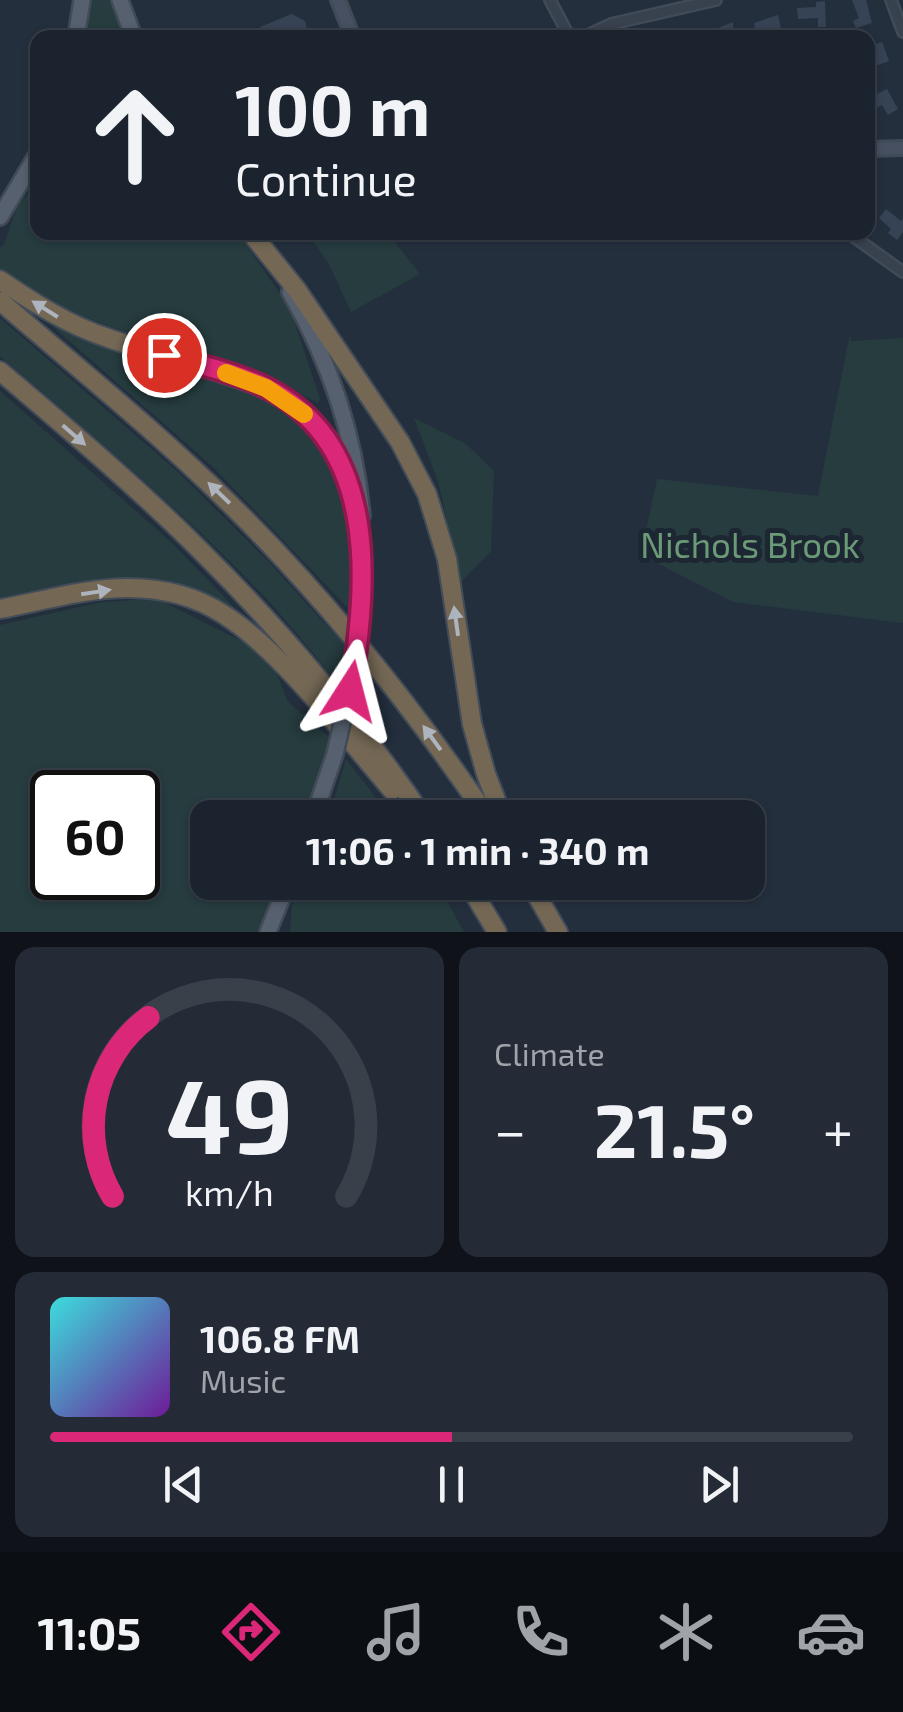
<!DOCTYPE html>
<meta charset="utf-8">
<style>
body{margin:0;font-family:"Exo 2",sans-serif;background:#242b36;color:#f1f3f6;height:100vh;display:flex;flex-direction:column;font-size:38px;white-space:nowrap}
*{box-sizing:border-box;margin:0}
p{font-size:32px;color:#a0a4aa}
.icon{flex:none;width:55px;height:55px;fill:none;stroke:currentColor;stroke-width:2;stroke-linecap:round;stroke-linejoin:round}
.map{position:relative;height:932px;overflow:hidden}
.details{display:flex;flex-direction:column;gap:15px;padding:15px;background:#0f1319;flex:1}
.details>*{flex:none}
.guide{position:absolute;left:30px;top:30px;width:845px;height:210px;border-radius:20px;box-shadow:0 2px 8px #0004,0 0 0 2px #39404a;background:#1b232e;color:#f1f3f6;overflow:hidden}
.speed{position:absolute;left:30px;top:770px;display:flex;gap:20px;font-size:50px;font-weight:700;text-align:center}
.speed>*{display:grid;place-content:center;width:130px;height:130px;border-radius:50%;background:#1b232e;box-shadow:0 2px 8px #0004,0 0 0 2px #39404a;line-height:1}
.speed .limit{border:5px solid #111;border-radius:15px;background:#fff;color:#111}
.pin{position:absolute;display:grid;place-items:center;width:85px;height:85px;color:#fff;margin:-42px;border:5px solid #fff;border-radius:50%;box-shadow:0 2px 10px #0007}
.me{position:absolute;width:110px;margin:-55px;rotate:9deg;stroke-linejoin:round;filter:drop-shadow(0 0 8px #0008)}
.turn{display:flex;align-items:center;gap:35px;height:210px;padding:0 40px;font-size:45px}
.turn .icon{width:130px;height:130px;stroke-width:2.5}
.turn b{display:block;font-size:70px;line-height:85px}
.big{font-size:75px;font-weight:700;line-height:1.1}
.details .tile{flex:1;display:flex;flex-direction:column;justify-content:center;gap:15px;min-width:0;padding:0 35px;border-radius:20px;background:#242b36}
.details .dial{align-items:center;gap:0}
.dial svg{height:260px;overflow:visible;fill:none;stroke:#39404a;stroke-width:7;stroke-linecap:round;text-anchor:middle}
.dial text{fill:#f1f3f6;stroke:none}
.song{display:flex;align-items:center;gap:30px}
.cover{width:120px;height:120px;border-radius:15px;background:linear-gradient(135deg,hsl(180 70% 55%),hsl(280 70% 35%))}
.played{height:10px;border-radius:5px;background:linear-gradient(90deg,#db2777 50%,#39404a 50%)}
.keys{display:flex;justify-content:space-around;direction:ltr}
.heat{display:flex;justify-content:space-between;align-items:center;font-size:55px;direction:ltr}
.details .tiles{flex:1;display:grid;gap:15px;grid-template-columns:1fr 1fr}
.tile:last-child{grid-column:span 2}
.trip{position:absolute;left:190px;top:800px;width:575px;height:100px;border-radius:20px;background:#1b232e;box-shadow:0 2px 8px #0004,0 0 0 2px #39404a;font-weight:700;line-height:100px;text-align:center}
.tabs{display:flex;height:160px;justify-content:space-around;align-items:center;background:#0b0e12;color:#a0a4aa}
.tabs .icon{width:70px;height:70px}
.tabs .active{color:#db2777}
.tabs b{font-size:45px;color:#f1f3f6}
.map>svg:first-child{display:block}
</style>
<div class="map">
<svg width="903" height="932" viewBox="0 0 903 932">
<rect width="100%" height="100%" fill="#242f3e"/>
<!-- green -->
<path fill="#263c3f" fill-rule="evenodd" d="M90,0H112L124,37H84Z
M37,184L38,232L238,233L290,308L320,399L318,403L255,371L139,337L54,306L0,271V248L4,245L17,206Z
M307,233H388L420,274L351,312L328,262Z
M35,311L257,389L295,412L321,441L353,525V600L350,610L213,467Z
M0,318L178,472L267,560L349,650L343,690C315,656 288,621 258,590C177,506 88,431 0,356Z
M850,333L851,341L903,338V623L733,602L641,555L657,479L818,496Z
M0,391L171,542L259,633L186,590L0,604Z
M414,418L466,444L494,471L491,551L461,582L438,481Z
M156,598L249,645L277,674L288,702L330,738L305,817L208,818V882L279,883L258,932H0V625L97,603ZM52,792H138V878H52Z
M346,759L391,817H329Z
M302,882L437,883L464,932H290L292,905Z"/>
<!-- building -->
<path fill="#364354" d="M852,0H866L872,23L856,28L853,21L859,18Z
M825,1L826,27H818V18L798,19L797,8L816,7V2Z
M292,14L305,21L309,36L264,38L260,27Z
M778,15L781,28L769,31L771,35L756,34L754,23Z
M733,22L734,38H709L708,32Z
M882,42L889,61L873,67L871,60L875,58L871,46Z
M887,89L898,109L888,115L882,105L871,111L868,98Z
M886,209L901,221L903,218V232L897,240L888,233L891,229L879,218Z"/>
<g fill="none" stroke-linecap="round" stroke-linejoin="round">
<!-- street casing -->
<g stroke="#414a57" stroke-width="14">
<path id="street" d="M550,0L570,38
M891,0L903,32
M581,38L611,24L716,0
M847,232L903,272"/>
</g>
<!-- secondary casing -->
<g stroke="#414a57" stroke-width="18">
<path id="secondary" d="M338,0L353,38
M868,149L903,148"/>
</g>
<!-- primary casing -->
<g stroke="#414a57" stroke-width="20">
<path id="primary" d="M120,0L134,38
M76,38L82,0
M0,217L38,153
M290,292C330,362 355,435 362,516
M362,595L363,554
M313,818L335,754
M268,932L288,882"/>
</g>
<!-- highway casing -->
<g stroke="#434c59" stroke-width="22">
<path id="highway" d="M255,238L297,290L400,442L427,494L447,559L472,724L486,774L503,818
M0,280C34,303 68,325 108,338C258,391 342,373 363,563
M0,301C79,369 160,434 233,507C329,602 412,706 488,818
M0,371C68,429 136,486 199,549C282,631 358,721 424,818
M0,609C42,601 86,588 128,588C161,588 195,596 223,614C280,649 347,738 392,790
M467,882L497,932
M529,882L558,932"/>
</g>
<!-- street -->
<use href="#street" stroke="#38414e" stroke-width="9"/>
<!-- secondary -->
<use href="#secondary" stroke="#465061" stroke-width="12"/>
<!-- primary -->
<use href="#primary" stroke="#56606e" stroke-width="15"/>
<!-- highway -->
<use href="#highway" stroke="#746855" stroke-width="18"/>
<!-- primary-bridge casing -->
<g stroke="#414a57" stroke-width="20" stroke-linecap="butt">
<path id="primary-bridge" d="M335,754L353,674L362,595"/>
</g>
<!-- primary-bridge -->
<use href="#primary-bridge" stroke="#56606e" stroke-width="15"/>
</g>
<!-- one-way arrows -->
<defs><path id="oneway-solid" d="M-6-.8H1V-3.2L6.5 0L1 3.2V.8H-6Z" transform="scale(2.5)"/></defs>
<g fill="#aeb4bd">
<use href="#oneway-solid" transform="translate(45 309) rotate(-148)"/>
<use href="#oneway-solid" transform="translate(74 435) rotate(41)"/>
<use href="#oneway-solid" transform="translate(219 493) rotate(-136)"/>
<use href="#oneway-solid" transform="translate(96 592) rotate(-9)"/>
<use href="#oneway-solid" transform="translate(456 621) rotate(-98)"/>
<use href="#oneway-solid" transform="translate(432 738) rotate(-126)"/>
</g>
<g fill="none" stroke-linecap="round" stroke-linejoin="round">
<!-- route casing -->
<g stroke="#8e194d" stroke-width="25">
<path id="route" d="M164,355C198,365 235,372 267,388C379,445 369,586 350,691"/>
</g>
<!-- route -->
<use href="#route" stroke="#db2777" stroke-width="18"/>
<!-- slow -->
<path stroke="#f59e0b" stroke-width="18" d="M226,373L266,388L304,414"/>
</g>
<g text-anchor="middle" stroke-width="10" stroke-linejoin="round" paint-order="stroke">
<!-- park labels -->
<g font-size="35" fill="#6b9a76" stroke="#1d2633">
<text x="750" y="558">Nichols Brook</text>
</g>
</g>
</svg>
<div class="speed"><div class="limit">60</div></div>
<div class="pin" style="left:164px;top:355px;background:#d93025"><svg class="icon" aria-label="arrive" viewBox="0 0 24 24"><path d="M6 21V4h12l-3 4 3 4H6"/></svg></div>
<svg class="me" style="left:350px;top:691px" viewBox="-20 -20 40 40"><path d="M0-17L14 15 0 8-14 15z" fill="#db2777" stroke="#fff" stroke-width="4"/></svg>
<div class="trip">11:06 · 1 min · 340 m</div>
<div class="guide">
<div class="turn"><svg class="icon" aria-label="ahead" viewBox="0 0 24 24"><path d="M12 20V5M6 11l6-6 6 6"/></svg><div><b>100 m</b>Continue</div></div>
</div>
</div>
<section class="details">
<div class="tiles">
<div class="tile dial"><svg viewBox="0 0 100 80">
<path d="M14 69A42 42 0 1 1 86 69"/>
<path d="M14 69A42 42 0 0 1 25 14" stroke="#db2777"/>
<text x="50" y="56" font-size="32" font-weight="700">49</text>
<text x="50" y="72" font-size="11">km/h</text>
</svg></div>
<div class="tile"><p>Climate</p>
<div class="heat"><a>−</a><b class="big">21.5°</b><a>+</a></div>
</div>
<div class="tile">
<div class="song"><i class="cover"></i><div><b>106.8 FM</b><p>Music</p></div></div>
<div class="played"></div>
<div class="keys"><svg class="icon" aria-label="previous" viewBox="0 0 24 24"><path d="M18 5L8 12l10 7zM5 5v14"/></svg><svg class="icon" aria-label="pause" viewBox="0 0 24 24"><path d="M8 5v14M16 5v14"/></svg><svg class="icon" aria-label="next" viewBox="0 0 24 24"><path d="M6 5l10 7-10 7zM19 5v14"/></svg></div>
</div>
</div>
</section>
<nav class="tabs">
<b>11:05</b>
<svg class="icon active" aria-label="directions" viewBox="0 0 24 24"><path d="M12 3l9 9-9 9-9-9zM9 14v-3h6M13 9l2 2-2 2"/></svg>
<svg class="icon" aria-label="music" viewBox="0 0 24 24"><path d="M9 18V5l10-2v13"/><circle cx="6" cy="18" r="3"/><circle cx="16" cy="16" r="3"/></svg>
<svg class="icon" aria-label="phone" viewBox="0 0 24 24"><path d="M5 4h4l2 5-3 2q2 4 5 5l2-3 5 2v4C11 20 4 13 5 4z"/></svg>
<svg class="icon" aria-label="climate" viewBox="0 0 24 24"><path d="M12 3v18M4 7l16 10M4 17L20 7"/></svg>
<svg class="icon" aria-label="car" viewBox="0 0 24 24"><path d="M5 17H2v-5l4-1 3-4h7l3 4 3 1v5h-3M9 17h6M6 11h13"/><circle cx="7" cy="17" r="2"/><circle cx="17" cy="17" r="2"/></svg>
</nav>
